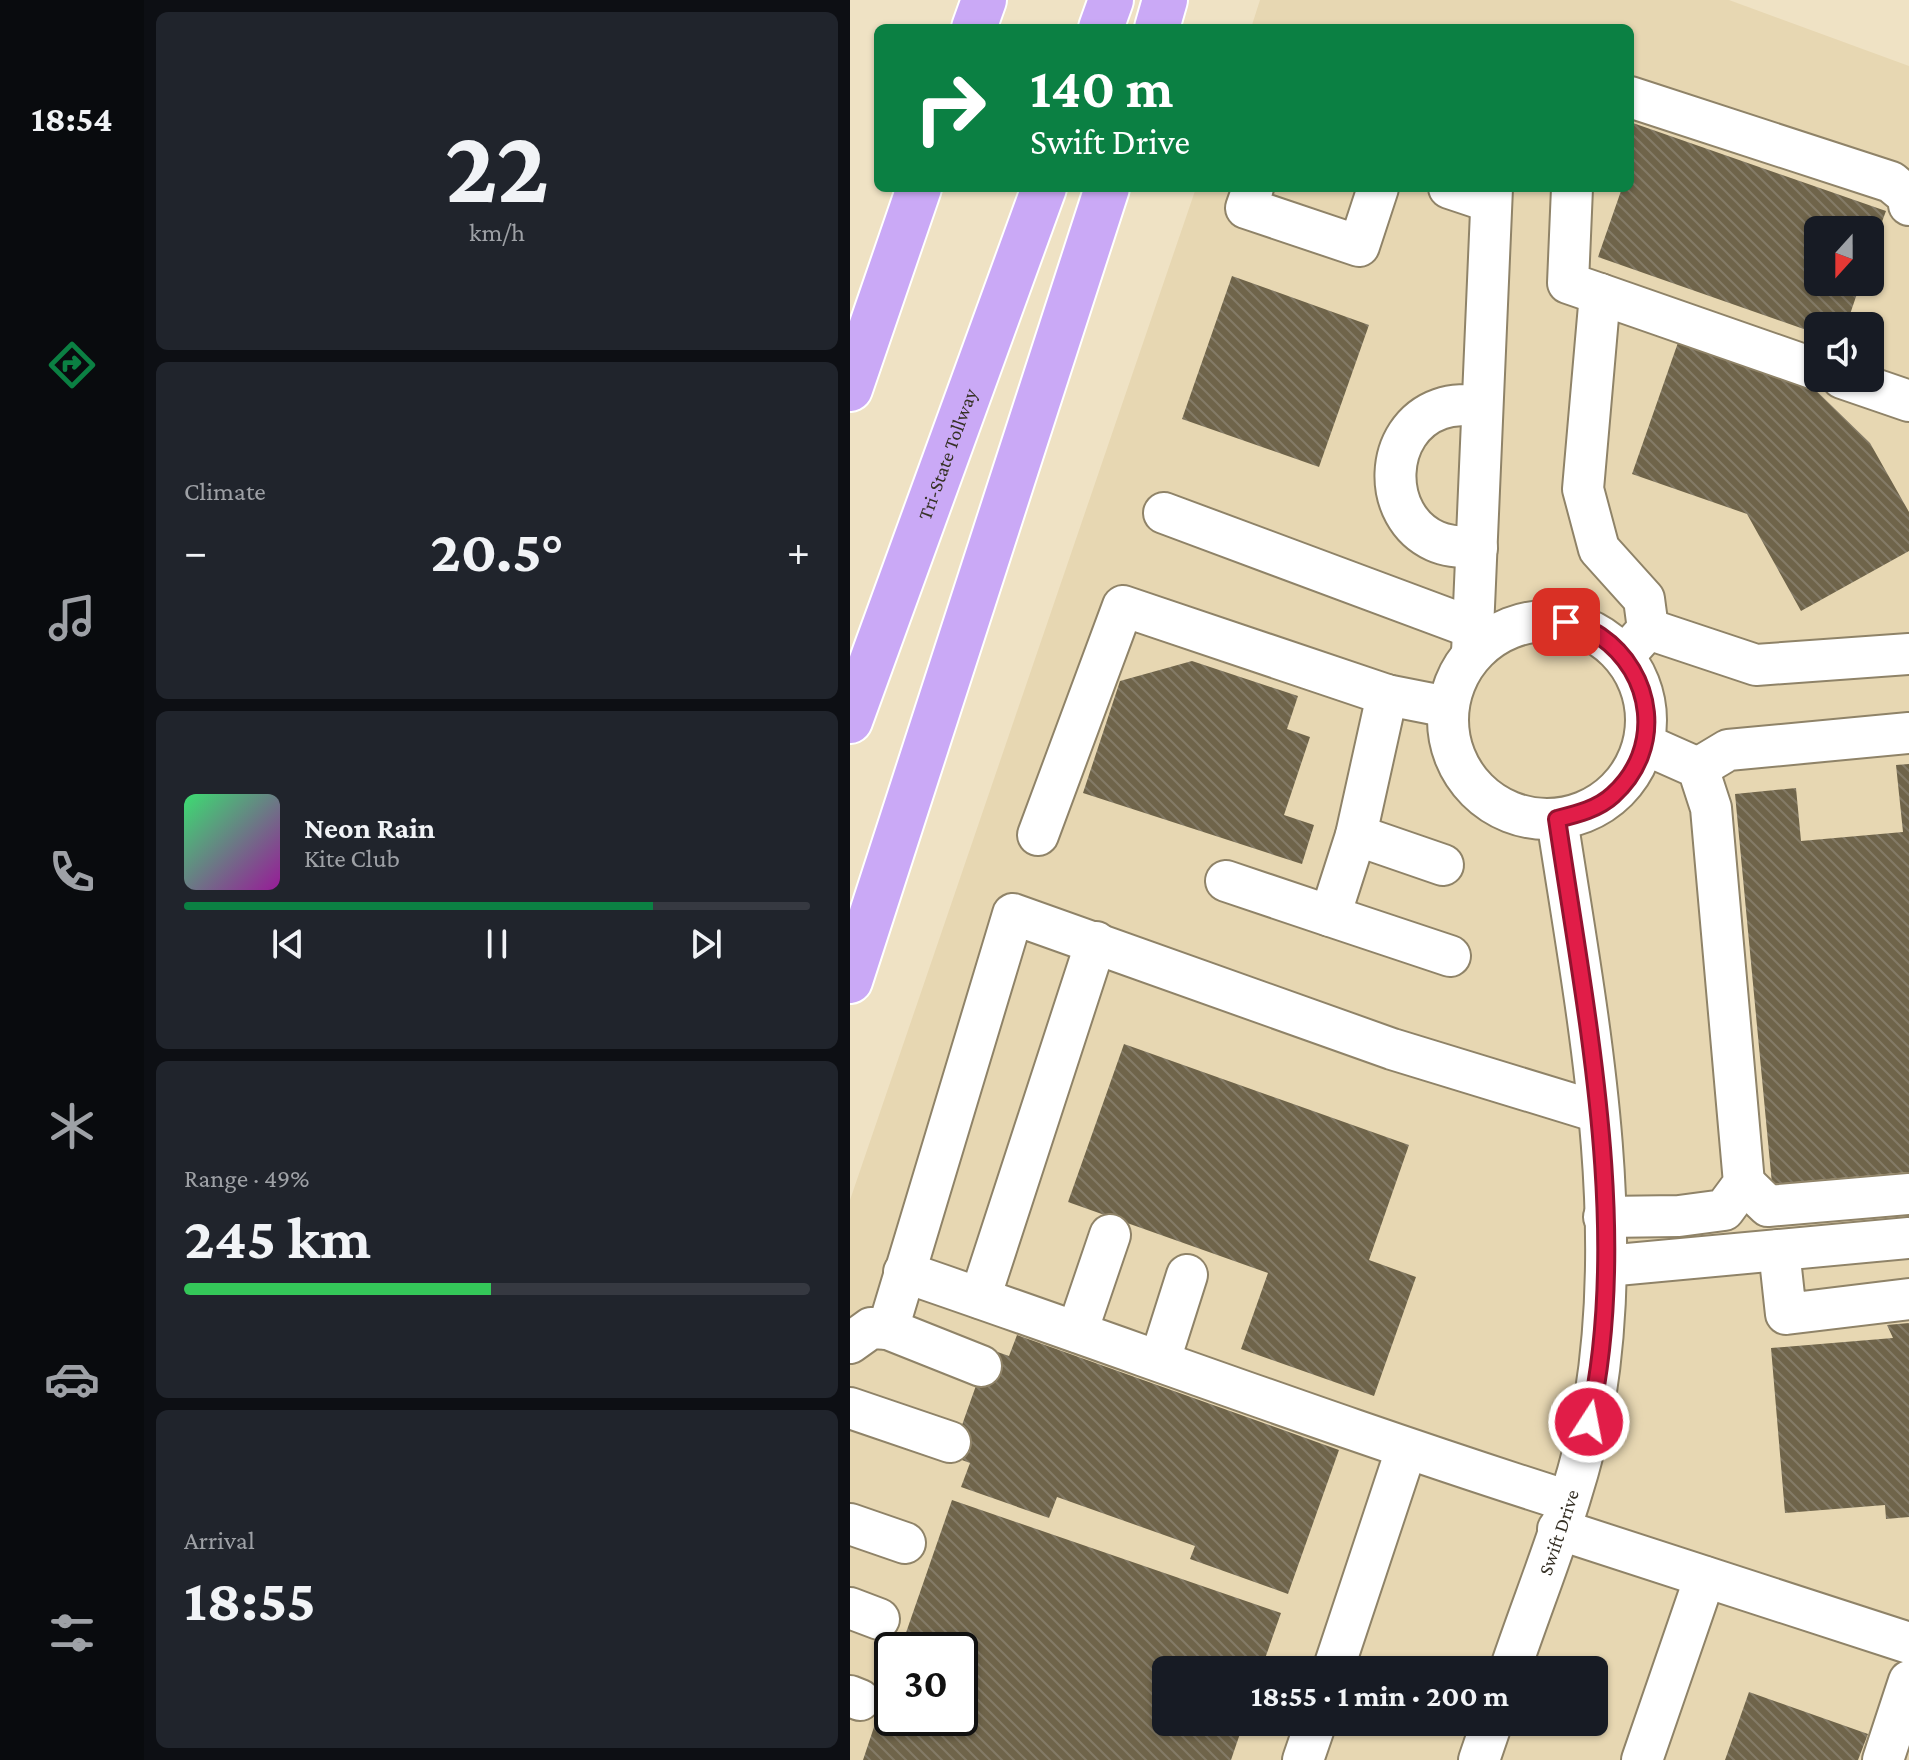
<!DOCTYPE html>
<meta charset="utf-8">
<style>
body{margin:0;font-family:"Crimson Pro",serif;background:#20242c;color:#f1f3f6;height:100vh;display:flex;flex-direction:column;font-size:30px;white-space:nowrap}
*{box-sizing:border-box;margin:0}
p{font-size:26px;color:#9ea1a6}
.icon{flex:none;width:44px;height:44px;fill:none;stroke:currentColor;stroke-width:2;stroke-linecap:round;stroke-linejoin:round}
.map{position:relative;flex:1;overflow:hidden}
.side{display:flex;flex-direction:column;gap:12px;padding:12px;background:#0d0f14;width:706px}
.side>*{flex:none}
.banner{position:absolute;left:24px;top:24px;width:760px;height:168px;border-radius:12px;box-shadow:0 2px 6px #0004;background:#0b8043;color:#fff;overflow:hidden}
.needle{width:52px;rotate:201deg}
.tools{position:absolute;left:954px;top:216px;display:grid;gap:16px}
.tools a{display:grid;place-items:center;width:80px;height:80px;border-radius:12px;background:#171b24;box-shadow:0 2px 6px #0004;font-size:40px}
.speed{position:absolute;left:24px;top:1632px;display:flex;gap:16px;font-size:40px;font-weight:700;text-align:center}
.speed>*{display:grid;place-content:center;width:104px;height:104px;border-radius:50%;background:#171b24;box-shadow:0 2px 6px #0004;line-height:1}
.speed .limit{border:4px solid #111;border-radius:12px;background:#fff;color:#111}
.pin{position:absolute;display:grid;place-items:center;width:68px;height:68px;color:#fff;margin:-34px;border-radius:16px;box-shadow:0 4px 12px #0006}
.me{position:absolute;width:88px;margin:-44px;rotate:11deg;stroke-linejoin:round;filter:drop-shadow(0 0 6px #0008)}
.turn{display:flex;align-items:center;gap:28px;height:168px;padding:0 24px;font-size:36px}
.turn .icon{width:104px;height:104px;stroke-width:2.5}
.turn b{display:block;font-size:56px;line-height:68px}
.big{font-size:60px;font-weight:700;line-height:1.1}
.side .tile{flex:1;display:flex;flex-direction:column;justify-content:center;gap:12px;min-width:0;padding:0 28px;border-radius:12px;background:#20242c}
.side .dial{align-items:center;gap:0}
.dial b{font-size:104px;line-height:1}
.song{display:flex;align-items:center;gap:24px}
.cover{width:96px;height:96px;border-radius:12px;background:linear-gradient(135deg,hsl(140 70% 55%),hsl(300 70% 35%))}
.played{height:8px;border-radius:4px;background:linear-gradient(90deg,#0b8043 75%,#363941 75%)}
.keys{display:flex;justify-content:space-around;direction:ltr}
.heat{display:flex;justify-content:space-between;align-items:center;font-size:44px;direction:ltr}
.charge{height:12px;border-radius:6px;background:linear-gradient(90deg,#34c759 49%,#363941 0)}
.trip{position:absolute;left:302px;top:1656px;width:456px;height:80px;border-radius:12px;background:#171b24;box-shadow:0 2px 6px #0004;font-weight:700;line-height:80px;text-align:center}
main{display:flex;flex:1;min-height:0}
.menu{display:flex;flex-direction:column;width:144px;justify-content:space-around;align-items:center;background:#090b0e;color:#9ea1a6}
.menu .icon{width:56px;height:56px}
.menu .current{color:#0b8043}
.menu b{font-size:36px;color:#f1f3f6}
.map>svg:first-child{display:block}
</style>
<main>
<nav class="menu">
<b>18:54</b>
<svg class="icon current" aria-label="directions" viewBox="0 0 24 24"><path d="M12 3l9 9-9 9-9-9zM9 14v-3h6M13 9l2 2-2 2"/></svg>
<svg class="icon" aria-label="music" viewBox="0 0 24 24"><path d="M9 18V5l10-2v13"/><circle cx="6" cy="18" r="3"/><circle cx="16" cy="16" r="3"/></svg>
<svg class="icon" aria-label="phone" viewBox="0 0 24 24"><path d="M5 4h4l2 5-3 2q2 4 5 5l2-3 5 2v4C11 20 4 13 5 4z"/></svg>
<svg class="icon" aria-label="climate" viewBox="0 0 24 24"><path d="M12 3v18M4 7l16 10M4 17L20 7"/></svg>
<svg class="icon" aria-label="car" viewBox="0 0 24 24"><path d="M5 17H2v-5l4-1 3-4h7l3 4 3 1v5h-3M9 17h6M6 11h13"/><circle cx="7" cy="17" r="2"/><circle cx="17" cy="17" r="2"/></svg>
<svg class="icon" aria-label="filters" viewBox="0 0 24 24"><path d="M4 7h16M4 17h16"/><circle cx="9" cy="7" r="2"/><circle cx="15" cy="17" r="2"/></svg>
</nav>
<section class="side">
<div class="tile dial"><b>22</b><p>km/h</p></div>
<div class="tile"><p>Climate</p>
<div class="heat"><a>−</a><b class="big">20.5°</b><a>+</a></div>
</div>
<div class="tile">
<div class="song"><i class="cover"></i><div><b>Neon Rain</b><p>Kite Club</p></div></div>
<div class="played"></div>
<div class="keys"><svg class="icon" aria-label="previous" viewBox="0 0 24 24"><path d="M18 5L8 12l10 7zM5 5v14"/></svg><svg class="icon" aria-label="pause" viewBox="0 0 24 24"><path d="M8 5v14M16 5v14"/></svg><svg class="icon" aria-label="next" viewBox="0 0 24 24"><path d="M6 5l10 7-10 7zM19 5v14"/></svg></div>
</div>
<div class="tile"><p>Range · 49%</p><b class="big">245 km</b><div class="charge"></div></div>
<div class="tile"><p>Arrival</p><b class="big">18:55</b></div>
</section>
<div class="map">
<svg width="1059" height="1760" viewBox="0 0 1059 1760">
<defs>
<pattern id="building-back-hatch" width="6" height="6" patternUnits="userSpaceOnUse" patternTransform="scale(2)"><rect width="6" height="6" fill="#6f644a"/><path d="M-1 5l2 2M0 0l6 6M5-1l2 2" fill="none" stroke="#847b67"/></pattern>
</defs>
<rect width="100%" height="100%" fill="#efe2c4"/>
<!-- built -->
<path fill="#e7d7b2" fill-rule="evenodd" d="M410,0H879L1059,66V1760H0V1200L346,188H780V28H401ZM968,230H1020V282H968ZM968,326H1020V378H968ZM42,1650H110V1718H42ZM316,1670H744V1722H316Z"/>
<!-- building -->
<path fill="url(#building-back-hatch)" d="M780,122L1036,211L1020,254V230H968V282H1011L996,326H968V334L748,257L772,188H780Z
M382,276L519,325L469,467L332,419Z
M831,334L950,375L1020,443L1059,512V551L951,611L897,514L782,474Z
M342,661L448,696L437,729L460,737L434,815L464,825L452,864L233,793L270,681Z
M1059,764V1172L922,1184L885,794L946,788L951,841L1053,832L1046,765Z
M274,1044L559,1145L519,1260L566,1277L524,1396L391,1349L418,1273L218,1202Z
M1059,1323V1517L1036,1519L1035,1505L935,1513L921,1348L1043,1338L1037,1325Z
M167,1335L489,1450L438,1594L340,1559L345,1546L207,1497L199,1518L111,1487L120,1463L101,1456L139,1349L159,1356Z
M102,1500L431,1613L411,1670H316V1722H394L381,1760H13L41,1676L42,1718H110V1650H50Z
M899,1692L1018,1734L1008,1760H875Z"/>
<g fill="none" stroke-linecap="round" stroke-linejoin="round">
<!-- minor casing -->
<g stroke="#8f8368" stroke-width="44">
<g id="minor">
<path d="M780,97L1041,182L1058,196L1059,205"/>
<path d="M403,188L396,208L509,246L528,188"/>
<path d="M599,188L641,202"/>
<path d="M722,188L718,283L750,294"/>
<path d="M992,378L1059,401"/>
<path d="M314,513L623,628"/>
<path d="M627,548C612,547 598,547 585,541C530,516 533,429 590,409C604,404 617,405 632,406"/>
<circle cx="697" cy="720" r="99"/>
<path d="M798,629L906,665L1059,654"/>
<path d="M622,653L642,188"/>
<path d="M774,656L798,629L794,599L749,549L733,489L750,294L968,370"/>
<path d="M537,695L506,835L480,916L600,956"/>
<path d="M848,768L878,750L1059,733"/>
<path d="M188,835L273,606L537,695L598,707"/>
<path d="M506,835L593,865"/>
<path d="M376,881L480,916"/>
<path d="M894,1183L918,1206L1059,1194"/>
<path d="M754,1217L829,1216L874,1210L894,1183L861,808L848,768L794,744"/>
<path d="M929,1250L936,1314L1059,1299"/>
<path d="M756,1266L1059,1238"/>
<path d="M54,1272C276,1348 494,1430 718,1501"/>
<path d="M130,1298L246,942"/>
<path d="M38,1329L163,914L542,1049L748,1112"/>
<path d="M227,1332L260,1235"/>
<path d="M0,1343L21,1328L38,1329L131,1366"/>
<path d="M310,1360L337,1275"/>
<path d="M0,1408L100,1442"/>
<path d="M0,1524L55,1543"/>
<path d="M708,1529L1059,1643"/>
<path d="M0,1608L29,1619"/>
<path d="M483,1670L556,1450"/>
<path id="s1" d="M660,1670C690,1581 729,1491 745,1398C776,1206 736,1009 707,819"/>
<path d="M0,1696L10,1700"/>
<path d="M453,1760L466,1722"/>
<path d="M629,1760L642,1722"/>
<path d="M792,1760L855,1577"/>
<path d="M1033,1760L1059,1681"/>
</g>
</g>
<!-- highway casing -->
<g stroke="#fff" stroke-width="48">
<g id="highway">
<path d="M124,28L134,0"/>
<path d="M251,28L261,0"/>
<path d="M307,28L315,0"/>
<path d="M0,389L69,188"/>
<path id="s2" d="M0,721L194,188"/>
<path d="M0,981L257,188"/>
</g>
</g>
<!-- minor -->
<use href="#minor" stroke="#fff" stroke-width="40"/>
<!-- highway -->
<use href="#highway" stroke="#caa9f6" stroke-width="44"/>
</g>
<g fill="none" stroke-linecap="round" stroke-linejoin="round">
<!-- route casing -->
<g stroke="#92132f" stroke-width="20">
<path id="route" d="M716,622C727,626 740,629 750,636C804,673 814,749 763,795C748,809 727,814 707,819C735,1010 782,1232 739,1422"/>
</g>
<!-- route -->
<use href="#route" stroke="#e11d48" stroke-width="14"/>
</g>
<g text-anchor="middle" stroke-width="8" stroke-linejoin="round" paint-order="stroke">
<!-- street labels -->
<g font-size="20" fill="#363126" stroke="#efe2c4">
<text dy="7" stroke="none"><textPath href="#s2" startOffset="284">Tri-State Tollway</textPath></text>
<text dy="7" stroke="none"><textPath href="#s1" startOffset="146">Swift Drive</textPath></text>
</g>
</g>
</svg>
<div class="tools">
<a><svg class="needle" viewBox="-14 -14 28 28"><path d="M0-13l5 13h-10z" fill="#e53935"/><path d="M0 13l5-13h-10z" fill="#9ea1a6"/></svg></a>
<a><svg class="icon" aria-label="sound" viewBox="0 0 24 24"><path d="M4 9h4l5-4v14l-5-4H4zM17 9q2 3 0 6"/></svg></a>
</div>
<div class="speed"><div class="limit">30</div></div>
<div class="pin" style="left:716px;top:622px;background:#d93025"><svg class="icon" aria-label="arrive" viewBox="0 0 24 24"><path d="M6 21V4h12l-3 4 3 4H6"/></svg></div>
<svg class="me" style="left:739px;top:1422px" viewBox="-20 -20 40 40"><circle r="17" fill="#e11d48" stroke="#fff" stroke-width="3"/><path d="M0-11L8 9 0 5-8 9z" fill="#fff"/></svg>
<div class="trip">18:55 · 1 min · 200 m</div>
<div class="banner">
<div class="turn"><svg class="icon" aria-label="right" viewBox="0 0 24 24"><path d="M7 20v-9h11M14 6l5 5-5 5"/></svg><div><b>140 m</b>Swift Drive</div></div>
</div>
</div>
</main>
